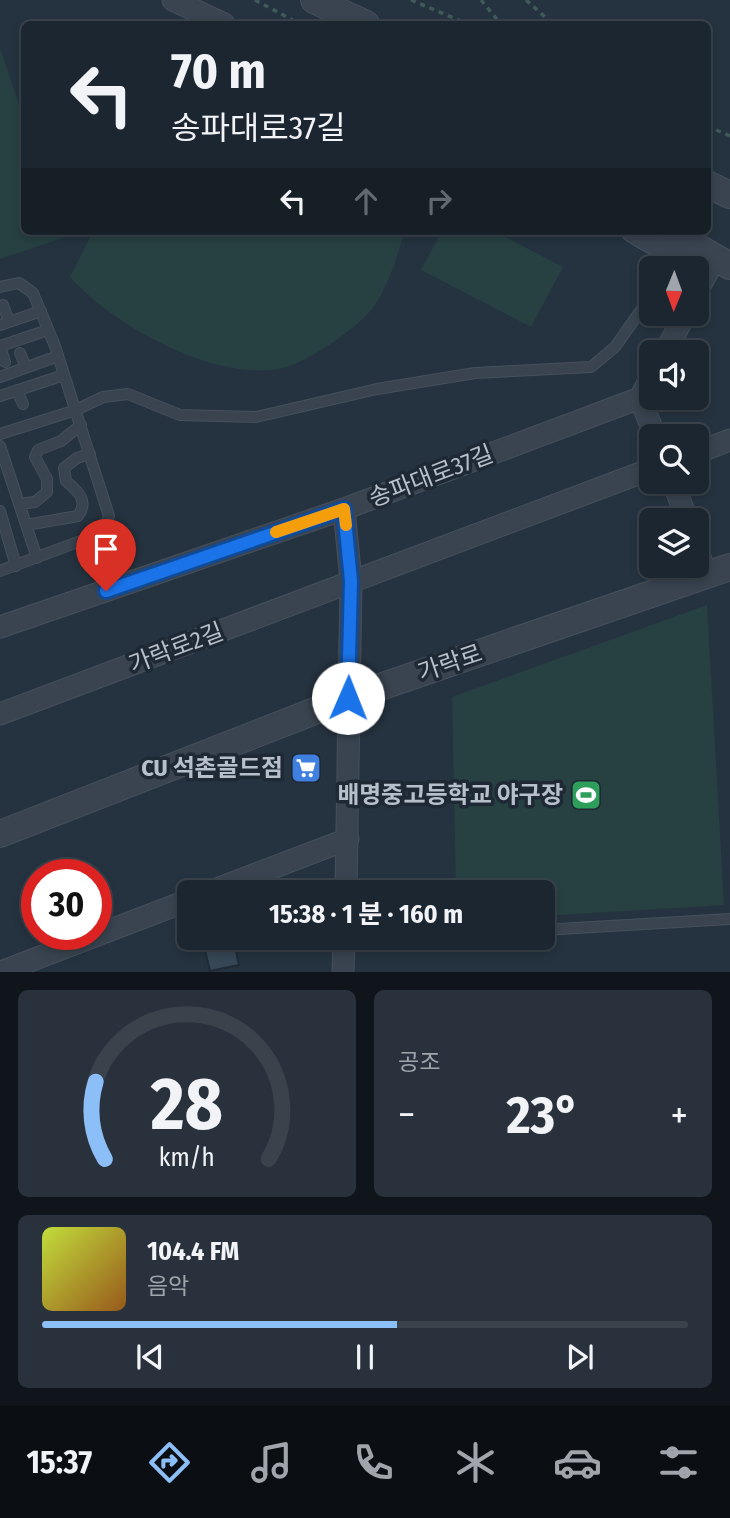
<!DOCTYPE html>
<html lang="ko">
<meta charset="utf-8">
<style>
body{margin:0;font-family:"Fira Sans Condensed","Noto Sans KR",sans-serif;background:#29323c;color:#f1f3f6;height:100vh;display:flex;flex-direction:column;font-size:26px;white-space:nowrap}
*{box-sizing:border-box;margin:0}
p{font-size:23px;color:#a0a5ab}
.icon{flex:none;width:38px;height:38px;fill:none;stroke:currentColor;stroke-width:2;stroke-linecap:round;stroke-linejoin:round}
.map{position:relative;height:972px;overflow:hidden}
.drawer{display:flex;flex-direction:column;gap:18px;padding:18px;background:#0f151a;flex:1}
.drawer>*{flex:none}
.guide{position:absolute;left:21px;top:21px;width:690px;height:214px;border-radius:10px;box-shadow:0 4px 10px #0003,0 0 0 2px #3a434c;background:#1c2630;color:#f1f3f6;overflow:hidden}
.needle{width:46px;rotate:181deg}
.controls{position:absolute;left:639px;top:256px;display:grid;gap:14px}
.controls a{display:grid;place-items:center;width:70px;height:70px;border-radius:10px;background:#1c2630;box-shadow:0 4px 10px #0003,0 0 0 2px #3a434c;font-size:35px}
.speed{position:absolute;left:21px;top:859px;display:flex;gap:14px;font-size:35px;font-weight:700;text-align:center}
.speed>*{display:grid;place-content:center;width:91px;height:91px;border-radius:50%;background:#1c2630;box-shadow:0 4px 10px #0003,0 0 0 2px #3a434c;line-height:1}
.speed .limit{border:10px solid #d22;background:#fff;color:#111}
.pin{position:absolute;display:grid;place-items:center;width:60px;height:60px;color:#fff;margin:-72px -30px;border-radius:50% 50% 50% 0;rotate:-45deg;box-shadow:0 0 7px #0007}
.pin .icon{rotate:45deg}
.me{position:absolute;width:77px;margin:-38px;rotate:1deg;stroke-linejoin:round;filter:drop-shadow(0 0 5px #0008)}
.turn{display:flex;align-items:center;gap:24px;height:147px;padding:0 35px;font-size:32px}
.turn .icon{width:91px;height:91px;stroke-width:2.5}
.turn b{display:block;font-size:49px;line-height:60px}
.lanes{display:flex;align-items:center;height:66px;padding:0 35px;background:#0003;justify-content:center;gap:35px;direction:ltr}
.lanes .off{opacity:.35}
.big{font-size:52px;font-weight:700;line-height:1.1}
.drawer .tile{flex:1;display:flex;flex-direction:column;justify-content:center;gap:10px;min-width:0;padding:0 24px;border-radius:10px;background:#29323c}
.drawer .dial{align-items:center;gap:0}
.dial svg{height:182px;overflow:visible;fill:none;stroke:#3a434c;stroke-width:7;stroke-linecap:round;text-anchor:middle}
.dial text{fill:#f1f3f6;stroke:none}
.song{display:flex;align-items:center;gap:21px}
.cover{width:84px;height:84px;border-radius:10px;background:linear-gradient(135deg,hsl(70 70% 55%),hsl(30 70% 35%))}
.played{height:7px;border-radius:4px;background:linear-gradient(90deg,#8cbff8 55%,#3a434c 55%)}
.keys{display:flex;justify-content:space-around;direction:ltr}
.heat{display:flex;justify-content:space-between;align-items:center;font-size:38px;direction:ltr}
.drawer .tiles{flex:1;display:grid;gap:18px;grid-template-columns:1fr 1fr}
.tile:last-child{grid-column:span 2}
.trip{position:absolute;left:177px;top:880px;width:378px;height:70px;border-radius:10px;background:#1c2630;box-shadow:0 4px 10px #0003,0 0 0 2px #3a434c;font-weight:700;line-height:70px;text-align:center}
.menu{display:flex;height:112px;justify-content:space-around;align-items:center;background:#0b0f13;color:#a0a5ab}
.menu .icon{width:49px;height:49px}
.menu .on{color:#8cbff8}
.menu b{font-size:32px;color:#f1f3f6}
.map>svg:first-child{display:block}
</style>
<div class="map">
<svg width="730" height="972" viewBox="0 0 730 972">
<rect width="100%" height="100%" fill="#253340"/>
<!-- green -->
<path fill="#274041" d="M0,48L24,119V231H64L66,237L0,259Z
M93,231H404C400,252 387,287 375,305C360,327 305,365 278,369C211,380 113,325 70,277Z
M442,231H494L563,267L531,327L421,270Z
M707,605L724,905L543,916L542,892H456L452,697Z"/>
<!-- building -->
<path fill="#374756" stroke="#202b37" stroke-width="2" d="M202,938H233L239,965L210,971Z"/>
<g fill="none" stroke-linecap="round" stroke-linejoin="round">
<!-- service casing -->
<g stroke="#46505c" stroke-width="12">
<path id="service" d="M672,268L683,252
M0,287L19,283L33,293L55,346L109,516L104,531L94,536L0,571
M3,305L9,322
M0,325L41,311
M0,346L48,330
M0,347L5,362
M20,353L26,367
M0,377L58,356
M17,390L23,404
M0,396L64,375
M0,434L76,410L103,397L128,394L180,415L256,417L377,389L475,373L591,367L615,347L651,296
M0,446L37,558
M19,504L35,502L47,492V479L35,457L38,450L61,441L81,425
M0,511L16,566
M26,525L78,516C89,501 78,491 66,481L64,468L77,458L90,454
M542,930L730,919"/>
</g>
<!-- minor casing -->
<g stroke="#46505c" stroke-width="23">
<path id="minor" d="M173,0L224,24
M632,231C652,244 672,256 696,247
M696,293L715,259
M665,352L686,313
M640,398L655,436
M696,453L730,440
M673,481L687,520
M344,509L351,581L346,892
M696,547L707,575
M0,627L344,509L640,398L651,377
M0,714L651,469
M209,892L348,839
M1,972L189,900
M343,972L344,938"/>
</g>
<!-- tertiary casing -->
<g stroke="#46505c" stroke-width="28">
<path id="tertiary" d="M314,0L366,24
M707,184L730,195
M669,231L730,266
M0,834L348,698L730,567"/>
</g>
<!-- path -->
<path stroke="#405959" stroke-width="3.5" stroke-dasharray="5 5" stroke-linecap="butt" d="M255,0L300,24
M411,0L468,24
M481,0L501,24
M526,0L553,24
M707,126L730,136"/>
<!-- service -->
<use href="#service" stroke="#394450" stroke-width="10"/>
<!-- minor -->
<use href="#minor" stroke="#394450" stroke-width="21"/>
<!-- tertiary -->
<use href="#tertiary" stroke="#394450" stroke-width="26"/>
</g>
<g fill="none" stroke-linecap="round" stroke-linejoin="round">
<!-- route casing -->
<g stroke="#114b97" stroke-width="18">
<path id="route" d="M106,591L344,509L351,581L348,698"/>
</g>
<!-- route -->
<use href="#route" stroke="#1a73e8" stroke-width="12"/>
<!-- slow -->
<path stroke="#f59e0b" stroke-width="12" d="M276,532L344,509L346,525"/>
</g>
<!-- icons -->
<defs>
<g id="supermarket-square" transform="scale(1.575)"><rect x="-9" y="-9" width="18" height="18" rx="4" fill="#3f7fe0" stroke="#1e2935"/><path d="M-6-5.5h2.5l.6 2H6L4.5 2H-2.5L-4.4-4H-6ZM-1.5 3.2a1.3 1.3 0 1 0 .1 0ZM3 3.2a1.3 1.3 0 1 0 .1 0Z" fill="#fff"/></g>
<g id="stadium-square" transform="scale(1.575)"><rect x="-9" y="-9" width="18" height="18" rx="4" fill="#2e9e5b" stroke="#1e2935"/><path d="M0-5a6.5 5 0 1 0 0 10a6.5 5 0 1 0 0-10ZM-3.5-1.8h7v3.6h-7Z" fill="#fff"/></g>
</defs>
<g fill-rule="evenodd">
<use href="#supermarket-square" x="306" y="768"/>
<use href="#stadium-square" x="586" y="795"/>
</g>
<g text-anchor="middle" stroke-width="7" stroke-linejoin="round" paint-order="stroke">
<!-- street labels -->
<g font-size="24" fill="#b6bfca" stroke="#1e2935">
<text transform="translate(431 476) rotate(-21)" y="8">송파대로37길</text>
<text transform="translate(176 648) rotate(-21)" y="8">가락로2길</text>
<text transform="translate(450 663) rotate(-19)" y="8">가락로</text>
</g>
<!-- poi labels -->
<g font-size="24" font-weight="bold" fill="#b6bfca" stroke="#1e2935" text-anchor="end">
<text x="283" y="776">CU 석촌골드점</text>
<text x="563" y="803">배명중고등학교 야구장</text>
</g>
</g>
</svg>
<div class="controls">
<a><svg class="needle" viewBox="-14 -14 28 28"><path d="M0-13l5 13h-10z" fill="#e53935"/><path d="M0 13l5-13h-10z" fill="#a0a5ab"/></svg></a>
<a><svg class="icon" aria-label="sound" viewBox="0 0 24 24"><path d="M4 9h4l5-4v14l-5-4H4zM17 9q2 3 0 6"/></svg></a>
<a><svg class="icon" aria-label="search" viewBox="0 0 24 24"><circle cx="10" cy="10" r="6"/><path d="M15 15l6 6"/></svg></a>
<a><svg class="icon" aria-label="layers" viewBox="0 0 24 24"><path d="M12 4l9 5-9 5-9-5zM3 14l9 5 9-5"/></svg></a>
</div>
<div class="speed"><div class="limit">30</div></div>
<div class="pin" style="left:106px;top:591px;background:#d93025"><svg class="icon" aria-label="arrive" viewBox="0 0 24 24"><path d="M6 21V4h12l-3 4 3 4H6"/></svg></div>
<svg class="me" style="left:348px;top:698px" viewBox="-20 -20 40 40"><circle r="19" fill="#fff"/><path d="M0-13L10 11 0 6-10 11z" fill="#1a73e8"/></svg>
<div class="trip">15:38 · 1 분 · 160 m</div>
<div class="guide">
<div class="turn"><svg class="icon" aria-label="left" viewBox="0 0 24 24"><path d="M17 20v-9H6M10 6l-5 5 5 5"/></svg><div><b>70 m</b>송파대로37길</div></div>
<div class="lanes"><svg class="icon" aria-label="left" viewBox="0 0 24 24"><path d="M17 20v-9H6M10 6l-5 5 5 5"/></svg><svg class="icon off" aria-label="ahead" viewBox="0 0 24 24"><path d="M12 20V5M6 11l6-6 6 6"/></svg><svg class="icon off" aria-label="right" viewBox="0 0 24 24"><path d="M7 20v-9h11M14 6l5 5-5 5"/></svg></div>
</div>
</div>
<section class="drawer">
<div class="tiles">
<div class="tile dial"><svg viewBox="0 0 100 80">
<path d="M14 69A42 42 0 1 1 86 69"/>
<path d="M14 69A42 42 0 0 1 10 35" stroke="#8cbff8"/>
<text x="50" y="56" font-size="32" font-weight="700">28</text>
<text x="50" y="72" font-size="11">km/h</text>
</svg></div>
<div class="tile"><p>공조</p>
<div class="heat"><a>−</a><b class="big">23°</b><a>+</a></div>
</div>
<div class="tile">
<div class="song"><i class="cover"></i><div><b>104.4 FM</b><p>음악</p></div></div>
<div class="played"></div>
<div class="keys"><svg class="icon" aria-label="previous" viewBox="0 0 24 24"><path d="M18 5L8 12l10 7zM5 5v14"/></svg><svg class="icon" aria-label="pause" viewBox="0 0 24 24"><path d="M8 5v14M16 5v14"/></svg><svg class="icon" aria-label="next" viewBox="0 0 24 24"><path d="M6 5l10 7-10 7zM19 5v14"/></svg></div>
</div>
</div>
</section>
<nav class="menu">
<b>15:37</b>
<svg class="icon on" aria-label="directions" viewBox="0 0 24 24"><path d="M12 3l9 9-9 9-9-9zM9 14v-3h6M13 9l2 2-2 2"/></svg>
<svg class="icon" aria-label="music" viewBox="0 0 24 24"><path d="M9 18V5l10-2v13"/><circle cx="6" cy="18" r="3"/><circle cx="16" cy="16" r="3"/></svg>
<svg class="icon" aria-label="phone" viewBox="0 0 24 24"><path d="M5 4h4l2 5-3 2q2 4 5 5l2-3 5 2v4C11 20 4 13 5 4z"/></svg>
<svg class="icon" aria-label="climate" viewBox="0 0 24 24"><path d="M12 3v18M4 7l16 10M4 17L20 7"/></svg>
<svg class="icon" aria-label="car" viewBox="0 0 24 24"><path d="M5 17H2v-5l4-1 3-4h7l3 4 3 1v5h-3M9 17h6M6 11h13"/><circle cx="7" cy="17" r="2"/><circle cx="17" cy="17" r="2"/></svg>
<svg class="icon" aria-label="filters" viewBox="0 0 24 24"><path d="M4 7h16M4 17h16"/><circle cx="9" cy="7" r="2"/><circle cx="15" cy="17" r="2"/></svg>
</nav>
